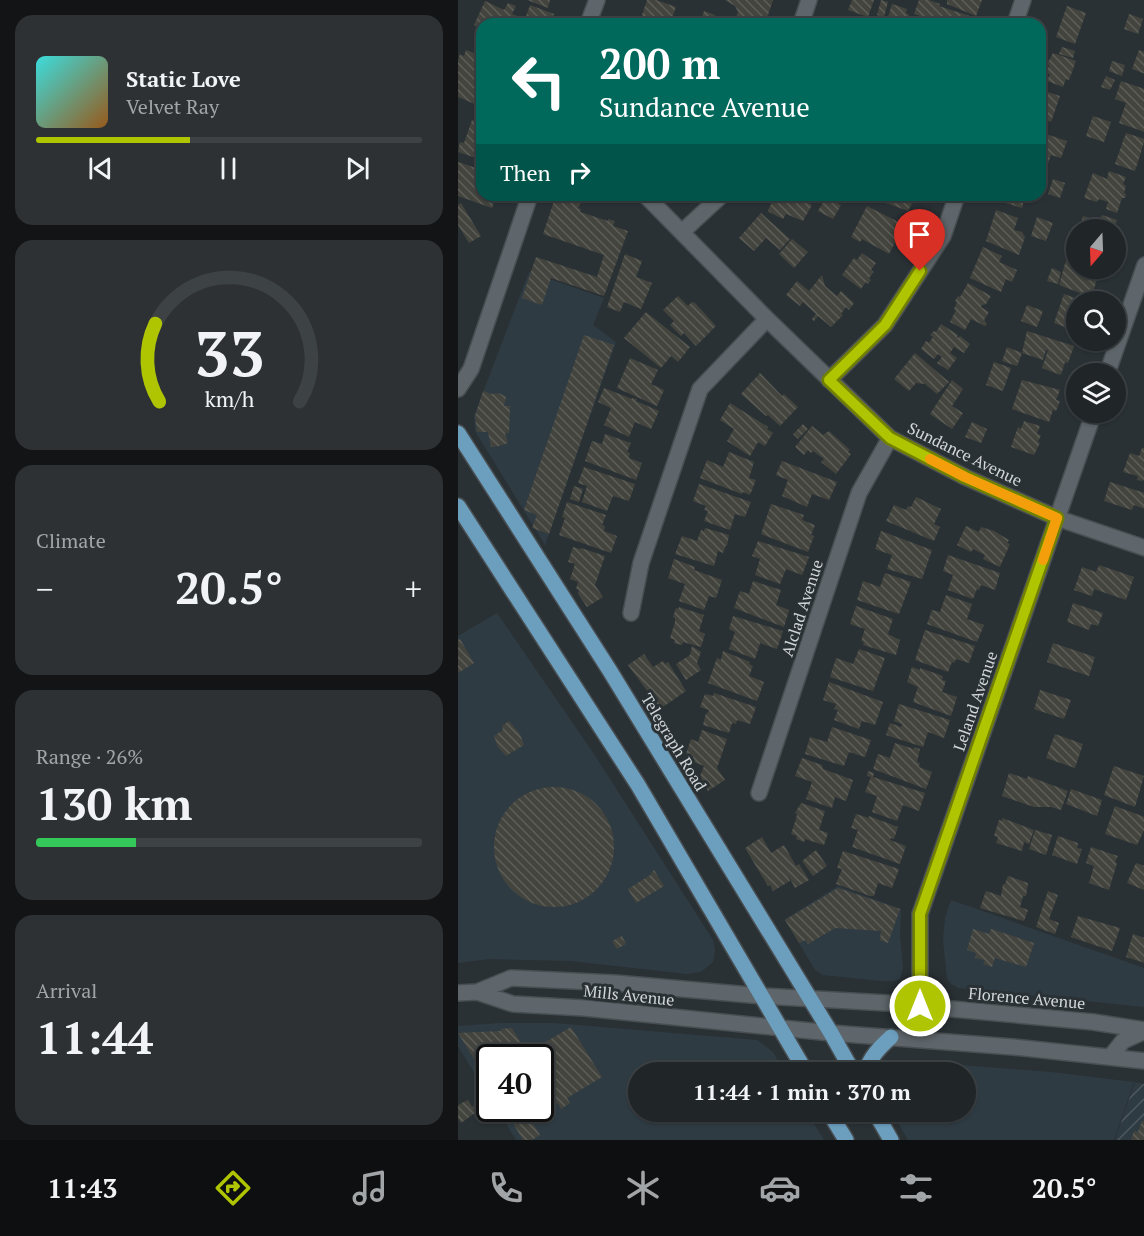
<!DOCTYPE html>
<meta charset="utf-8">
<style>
body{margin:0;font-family:"PT Serif",serif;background:#2d3134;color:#f1f3f6;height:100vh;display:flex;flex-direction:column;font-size:22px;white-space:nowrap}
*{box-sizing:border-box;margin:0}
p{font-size:20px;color:#a2a5a8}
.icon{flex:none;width:33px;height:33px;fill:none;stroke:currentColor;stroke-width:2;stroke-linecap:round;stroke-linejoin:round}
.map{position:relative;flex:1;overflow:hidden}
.drawer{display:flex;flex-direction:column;gap:15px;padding:15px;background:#121416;width:458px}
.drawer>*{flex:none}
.hud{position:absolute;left:18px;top:18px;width:570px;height:183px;border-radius:18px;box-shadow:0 2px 4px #0004,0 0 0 2px #3d4245;background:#00695c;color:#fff;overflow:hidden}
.needle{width:39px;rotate:199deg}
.buttons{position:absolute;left:608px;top:219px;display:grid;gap:12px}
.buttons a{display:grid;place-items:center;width:60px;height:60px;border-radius:50%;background:#202528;box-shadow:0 2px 4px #0004,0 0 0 2px #3d4245;font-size:30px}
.speed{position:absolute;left:18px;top:1044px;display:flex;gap:12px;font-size:30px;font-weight:700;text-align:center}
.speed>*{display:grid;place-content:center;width:78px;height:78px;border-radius:50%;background:#202528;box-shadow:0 2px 4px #0004,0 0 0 2px #3d4245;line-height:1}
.speed .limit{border:3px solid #111;border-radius:9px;background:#fff;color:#111}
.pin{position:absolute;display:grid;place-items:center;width:51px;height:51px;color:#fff;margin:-62px -26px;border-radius:50% 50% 50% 0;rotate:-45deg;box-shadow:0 0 6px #0007}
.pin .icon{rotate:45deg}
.me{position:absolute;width:66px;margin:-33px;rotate:0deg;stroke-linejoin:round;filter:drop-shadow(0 0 4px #0008)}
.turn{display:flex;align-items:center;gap:21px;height:126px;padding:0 24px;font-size:27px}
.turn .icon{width:78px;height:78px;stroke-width:2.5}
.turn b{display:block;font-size:42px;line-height:51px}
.then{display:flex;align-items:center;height:57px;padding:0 24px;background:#0003;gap:12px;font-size:22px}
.big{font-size:45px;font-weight:800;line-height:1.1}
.drawer .tile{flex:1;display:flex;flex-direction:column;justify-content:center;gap:9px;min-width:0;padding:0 21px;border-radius:18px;background:#2d3134}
.drawer .dial{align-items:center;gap:0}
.dial svg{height:156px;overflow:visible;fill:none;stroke:#3d4245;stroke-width:7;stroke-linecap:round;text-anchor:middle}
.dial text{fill:#f1f3f6;stroke:none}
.song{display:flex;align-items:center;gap:18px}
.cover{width:72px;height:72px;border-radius:9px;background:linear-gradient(135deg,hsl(180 70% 55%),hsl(30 70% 35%))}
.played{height:6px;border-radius:3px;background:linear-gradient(90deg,#b0c501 40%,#3d4245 40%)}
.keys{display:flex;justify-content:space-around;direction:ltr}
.heat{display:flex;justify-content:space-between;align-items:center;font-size:33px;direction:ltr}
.charge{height:9px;border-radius:4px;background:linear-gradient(90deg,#34c759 26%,#3d4245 0)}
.trip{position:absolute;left:170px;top:1062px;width:348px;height:60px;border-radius:30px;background:#202528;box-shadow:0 2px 4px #0004,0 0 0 2px #3d4245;font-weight:800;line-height:60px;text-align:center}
.menu{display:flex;height:96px;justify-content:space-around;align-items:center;background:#0d0f10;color:#a2a5a8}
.menu .icon{width:42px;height:42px}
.menu .current{color:#b0c501}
.menu b{font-size:27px;color:#f1f3f6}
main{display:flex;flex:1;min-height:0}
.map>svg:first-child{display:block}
</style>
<main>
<section class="drawer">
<div class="tile">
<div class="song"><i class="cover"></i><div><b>Static Love</b><p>Velvet Ray</p></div></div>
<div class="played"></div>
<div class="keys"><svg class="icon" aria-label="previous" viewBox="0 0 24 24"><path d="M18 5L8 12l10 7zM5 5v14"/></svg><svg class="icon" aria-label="pause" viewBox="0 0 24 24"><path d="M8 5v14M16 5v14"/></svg><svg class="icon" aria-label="next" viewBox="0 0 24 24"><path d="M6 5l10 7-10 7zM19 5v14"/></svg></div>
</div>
<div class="tile dial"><svg viewBox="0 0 100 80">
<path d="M14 69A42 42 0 1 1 86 69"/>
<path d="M14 69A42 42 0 0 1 12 29" stroke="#b0c501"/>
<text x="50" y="56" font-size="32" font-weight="700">33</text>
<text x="50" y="72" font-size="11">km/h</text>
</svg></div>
<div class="tile"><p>Climate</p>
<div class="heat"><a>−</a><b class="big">20.5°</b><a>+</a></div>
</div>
<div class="tile"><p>Range · 26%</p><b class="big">130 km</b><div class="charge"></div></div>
<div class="tile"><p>Arrival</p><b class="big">11:44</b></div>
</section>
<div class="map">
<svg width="687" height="1140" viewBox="0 0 687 1140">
<defs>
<pattern id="industrial-furrows" width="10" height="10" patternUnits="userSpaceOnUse" patternTransform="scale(1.5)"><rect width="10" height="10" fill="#2f3b43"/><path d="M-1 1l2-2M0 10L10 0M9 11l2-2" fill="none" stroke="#4c575e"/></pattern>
<pattern id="building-back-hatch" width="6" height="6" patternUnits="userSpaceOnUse" patternTransform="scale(1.5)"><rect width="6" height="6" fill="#43443d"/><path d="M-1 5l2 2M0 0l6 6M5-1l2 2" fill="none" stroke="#5d5e58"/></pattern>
</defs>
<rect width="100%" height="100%" fill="#2a3135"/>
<!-- built -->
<path fill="#2f3b43" d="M71,272L146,298L135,325L158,342L87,545L17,431L16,416Z
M39,613L136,754L255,940L257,950L255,962L243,972L229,974L113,961L31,959L0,963V636Z
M380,886L443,909L442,935L445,968L442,979L436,981H423L365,975L357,970L327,919Z
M493,900L686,968V1007L501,988L493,984L489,978L485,940L487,918Z
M42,1023H96L299,1040L315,1052L326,1072H180V1112H349L366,1140H58L39,1109L82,1108V1058H32L31,1097L0,1046V1026Z
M439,1060L593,1072L676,1082L656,1140H450L434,1112H507V1072H426L433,1061Z"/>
<!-- industrial -->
<path fill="url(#industrial-furrows)" d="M677,1082L686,1084V1140H657Z"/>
<!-- building -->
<path fill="url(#building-back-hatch)" d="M69,0H92L90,8Z
M189,0H198L218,7L212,24H181Z
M267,0H315L307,24H290L277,20L280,12L277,6Z
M394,0H416L410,17L390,10Z
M423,0L430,2L426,17L419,15Z
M461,0H471L482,4L481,6L518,18V24H488L456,14Z
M489,0H524L518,16L489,4Z
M27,1L46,10L50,3L58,6L54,14L67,19L72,5L96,14L93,24H24V29L16,25Z
M434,4L449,9L448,13L451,15L450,24H428Z
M609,6L628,13L617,44L598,37Z
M246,11L257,15L254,24L242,22Z
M671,14L685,19L680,34L666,29Z
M604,47L617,51L615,58L601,54Z
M8,50L24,56V107L0,97V60L2,54L6,56Z
M681,50L687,52V74L674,69Z
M595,53L618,61L611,80L608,79L605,87L589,81L592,74L589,73L591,65L589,64Z
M654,61L667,65L664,76L651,71Z
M648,76L657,80L652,90L643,87Z
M663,81L687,89V132L661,123L668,103L657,99Z
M583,90L602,96L593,122L587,120L585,126L582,125Z
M635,116L653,122L646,142L628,136Z
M14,120L24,123V160L0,152L2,142L6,143Z
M582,132L609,141L603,158L593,155L588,169L582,167Z
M668,133L687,139L677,171L657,164L665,141V138L666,139Z
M0,162L24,170V195H38L34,208L0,196Z
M651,171L668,177L665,184L668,186L666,193L668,194L667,198H664L659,213L648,209L650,202L641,199L639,202L626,198L635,173L649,179Z
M595,179L607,183L602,198L590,194Z
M98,195H109L123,200L121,207L119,208L123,209L122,212L150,221V219L157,221L155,226L170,231L146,296L93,278L84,305L64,298L78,257L139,277L146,255L85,234Z
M318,195H345L343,199L354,205L345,221L328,214L325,219L311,212L310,210Z
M431,195H456L455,197L457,198L450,211L428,203Z
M550,195H572L570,201L566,200L564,208L547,203Z
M368,197L383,205L375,219L360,211Z
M3,203L23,236L11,243L0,225V205Z
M409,206L446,225L431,254L404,239L402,242L393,237Z
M538,210L560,218L556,230L564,232L567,237L561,255L528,241Z
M303,213L332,239L322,250L308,238L296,251L281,238Z
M644,215L659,220L656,229L623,230L622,227L625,216L635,219L637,217L642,219Z
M579,217L595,223L588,241L573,236Z
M334,239L350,252L336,268L321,254Z
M525,247L544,256L541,262L559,270L554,282L548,279L543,292L512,278Z
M404,253L418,263L413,270L416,272L411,278L413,280L410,284L408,282L403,289L384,275L396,258L399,260Z
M610,253L618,256V268H643L633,297L601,285Z
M167,254L184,261L178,277L194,283L183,309L166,302L162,312L149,307Z
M594,268L603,272L600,284L589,281Z
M364,275L367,286L379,296L383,291L396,303L391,310L388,307L383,314L385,315L373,327L360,316L356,321L354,319L358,314L345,302L342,306L328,295L339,281L351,291Z
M510,283L533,296L528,304L524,305L523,307L531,312L526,320L529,324L527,326L513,319L507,330L492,322L498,310L496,309L499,302L497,301L500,296L502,297Z
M606,294L625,301L618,302V331L596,323Z
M220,296L230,306L234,302L237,303L258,326L238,346L226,333L223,336L212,325L216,321L205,310Z
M569,305L585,311L579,327L563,321Z
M188,312L232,347L220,362L213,356L203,368L166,338Z
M483,324L500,335L499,337L500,338L502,336L512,344L506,353L496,347L492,353L499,358L490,370L479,363L484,357L480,354L476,359L463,349L468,341L471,343L475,337L472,335L476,331L478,332Z
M569,331L616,346L610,363L607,362L603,375L584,368L590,350H588L585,360L564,353Z
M126,335L156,345L91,534L74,528L79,515L66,510Z
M549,347L564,353L559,366L544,361Z
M457,353L491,382L479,394L467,384L458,383L451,391L436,379Z
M172,358L200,370L193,384L206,390L199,406L159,388Z
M536,362L553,368L545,391L528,385Z
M302,373L324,396L326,394L340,407L322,426L310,415L308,416L283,394Z
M494,380L505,389L494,406L505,413L494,429L472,414Z
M564,380L602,390L598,400L602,401L598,411L595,410L591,422L554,409Z
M146,388L174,399V398L179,399L178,401L201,411L193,429L177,422L171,437L146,425L153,408L140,402Z
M25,391L33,394L41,393L48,397L46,406H52L51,433H47L50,443L41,446L33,447L30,432H19L17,416Z
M272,403L310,427L309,429L315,433L307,446L300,442L292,456L269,441L276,429L262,420Z
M566,421L582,426L579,434L583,435L580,442L582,443L576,455L553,447L560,427L563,429Z
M514,422L529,429L523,443L507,437Z
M345,424L350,429L340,439L335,434Z
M354,426L365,435L371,431L392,450L390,452L393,454L378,474L363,462L366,459L355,451L353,453L350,450L346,455L337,447Z
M147,434L173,443L169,452L172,453L171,458L184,463L178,480L127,461L134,441L144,444Z
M684,448H687V479L684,481L679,480L680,476L665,472L672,453L681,456Z
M271,452L296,462L291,478L298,480L292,495L285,492L284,494L242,478L249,460L265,467Z
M324,461L379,482L371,500L354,494L349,507L324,496L330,480L318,475Z
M126,467L177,484L171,501L155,496L149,511L124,502L129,486L120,483Z
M652,482L687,493V509L676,505L674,510L646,501Z
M241,484L293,502L287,517L277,514L272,530L246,521L250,511L246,510L248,506L235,501Z
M116,486L125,489L121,502L112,499Z
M458,497L483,509L476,524L482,527L476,541L428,521L436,505L448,510L450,506L453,507Z
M109,502L148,515L144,525L147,526L146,531L159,536L153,553L101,535L107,518L104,517Z
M313,504L346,515L344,520L357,525L353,535L356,536L350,552L303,534Z
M508,526L521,532L523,527L536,531L551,540L549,543L552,544L542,567L525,559L527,555L515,549L513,552L499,545Z
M247,528L271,535L269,546L268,545L265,553L260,551L256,566L217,554L224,536L239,541L243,530L246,531Z
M423,531L474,550L464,579L429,569L434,555L417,549Z
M300,541L351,557L344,575L328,569L322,584L297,575L302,559L294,556Z
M115,547L122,549L123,548L147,556L137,585L145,597L129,607L120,594L121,590L118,589L120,582L112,579L117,564L110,562Z
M490,555L542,573L537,590L523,585L521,590L519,589L515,599L490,590L495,575L485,571Z
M216,559L237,567L236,570L264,580L258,598L251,596L246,610L221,601L227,584L210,578Z
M641,565L676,577L668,600L636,589L634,596L616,590L624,567L638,572Z
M427,573L453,582L441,614L399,600L405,581L422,587Z
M295,581L323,590L318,605L331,610L326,627L276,608L282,591L291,594Z
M488,595L514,604L509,619L526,625L519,642L469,624L474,610L482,612Z
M615,603L645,613L640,626L633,624L631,630L609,622Z
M398,606L435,619L430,634L442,640L438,655L405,645L406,642L403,641L407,629L392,624Z
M221,607L246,615L241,631L247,634L243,647L225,642L224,645L216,643L217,640L212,638L217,622V618L215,617L218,608L220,609Z
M275,616L325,631L319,649L302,643L297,659L271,649L277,632L271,629Z
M467,630L517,646L511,663L498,659L496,663L494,662L490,672L457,660Z
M2,639L16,663L0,673V640Z
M595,643L637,657L631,676L589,662Z
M234,646L243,652L239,663L243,670L228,680L218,664L232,655Z
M401,649L427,658L415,691L372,677L378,658L395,664Z
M265,651L292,662L291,664L295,666L291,676L306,682L299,701L250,683L259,658L263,660Z
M186,654L195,667L205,661L207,664L210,662L228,691L202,709L199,706L197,708L193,703L196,700L170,665Z
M454,667L462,670V668L485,676L484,680L488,681L484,692L499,697L493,716L455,702L460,687L449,682Z
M371,682L425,702L417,725L404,721L401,729L376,720L380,710L376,709L378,704L365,700Z
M582,690L613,700L606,719L576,709Z
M256,693L298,707L292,724L279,720L278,724L274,723L271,733L245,725L248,713L249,714L251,710L242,707L247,694L255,696Z
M441,704L492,720L486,738L470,732L465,747L428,735L432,723L443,727L444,724L436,721Z
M51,721L62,734L66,745L48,756L40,747L36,736L45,730L44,726Z
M374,727L413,740L407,757L391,752L386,766L347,754L352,737L369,742Z
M244,730L269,739L259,768L267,780L250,791L242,776L246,766L233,761L235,756L228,754L233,739L240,742Z
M597,734L625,744L617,768L588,758Z
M437,743L456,749V747L462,749L459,762L462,763L461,767L474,772L468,789L415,769L420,754L432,758Z
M344,758L364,765L365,769L395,780L388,801L377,797L374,808L348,799L354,782L337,776Z
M656,766L686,776L677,807L646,795Z
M410,771L416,773L415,777L467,793L461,811L445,805L439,821L414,812L419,796L407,792L413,777L409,776Z
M551,773L569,779L570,776L610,791L603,810L593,807H576L544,796Z
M36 847a60 60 0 1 1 120 0a60 60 0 1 1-120 0Z
M613,789L644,800L639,816L608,804Z
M343,803L367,811L361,830L370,833L366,845L347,839L346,842L338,839L339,836L333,834L338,819L339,814L337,813Z
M657,806L687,817V828L679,845L647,834Z
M398,814L411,818V816L440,827L436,839L433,838L432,840L448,846L442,864L394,847L400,830L393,828Z
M544,818L576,830L571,844L566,842L564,851L538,843L540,837L536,836L541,820L544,821Z
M577,830L594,835L588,855L571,849Z
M600,836L620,843L619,848L624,849L619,864L594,855Z
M304,837L313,853L326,845L338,866L341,864L351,880L337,888L330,875L332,881L315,891L312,885L310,886L287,848Z
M633,847L660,856L657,862L659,863L651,890L631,883L636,866L628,863Z
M358,850L369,866L355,876L344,861Z
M385,851L441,869L434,888L420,883L416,896H412L378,884L384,869L379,868Z
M678,863L687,866L686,890L669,883Z
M196,870L206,886L178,903L170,889L194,874L193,873Z
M550,876L570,883L568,896H565L562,907L570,910L566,921L522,908L528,891L543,896L545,884H547Z
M380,888L442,909L430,943L422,940L423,931L377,928L350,944L348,940L341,943L327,920Z
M590,891L600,895L591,919L601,923L597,934L578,927Z
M620,916L662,928L654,951L613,937Z
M515,929L531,934L533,929L576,943L568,967L537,958L534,967L525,964L527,960L517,958L518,953L509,950Z
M675,934L687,938V963L668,957Z
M164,936L168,944L159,949L154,941Z
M113,1027L144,1077L109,1098L112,1103L103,1109L100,1103L73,1120L82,1135L74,1140H65L46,1108H82V1058H32V1085L0,1033L43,1031V1029L54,1028L69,1053Z
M227,1064L304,1070L303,1072H226Z
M10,1100L14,1107L17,1105L21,1110L3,1123L0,1118V1105Z
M684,1121H687V1140H673L676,1131L680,1132Z"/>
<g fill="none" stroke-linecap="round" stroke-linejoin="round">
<!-- minor casing -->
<g stroke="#484e51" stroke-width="18">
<path id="minor" d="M130,24L139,0
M343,24L351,0
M557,24L565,0
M187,195L309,319L432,438L507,477L599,518L687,548
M224,232L264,195
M371,380L427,325L485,236L499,195
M0,389L13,369L72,195
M173,613L183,563L242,389L309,319
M301,793L401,493L432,438"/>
</g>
<!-- tertiary casing -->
<g stroke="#484e51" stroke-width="18">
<path id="tertiary" d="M649,374L687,265
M462,1006V914L636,412"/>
</g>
<!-- secondary casing -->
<g stroke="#484e51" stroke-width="18">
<path id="secondary" d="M19,992L55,1004L126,1008L373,1033L555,1047L687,1061
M0,993L19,992L53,978L157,983L304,996L429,1003L635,1022L687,1030
M653,1056L665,1041L687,1031"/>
</g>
<!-- primary casing -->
<g stroke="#484e51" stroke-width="18">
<path id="primary" d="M0,433L152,671L373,1033L395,1072
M0,506L180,785L348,1072
M408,1072C411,1058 422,1047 433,1037
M371,1112L388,1140
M417,1112L433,1140"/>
</g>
<!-- minor -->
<use href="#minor" stroke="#5f666b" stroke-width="15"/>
<!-- tertiary -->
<use href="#tertiary" stroke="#5f666b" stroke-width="15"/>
<!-- secondary -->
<use href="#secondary" stroke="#5f666b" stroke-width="15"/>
<!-- primary -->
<use href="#primary" stroke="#6c9ebe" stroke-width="15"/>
</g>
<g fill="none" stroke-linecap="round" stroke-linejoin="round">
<!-- route casing -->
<g stroke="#728001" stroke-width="15">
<path id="route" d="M462,271L427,325L371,380L432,438L507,477L599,518L462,914V1006"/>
</g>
<!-- route -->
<use href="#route" stroke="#b0c501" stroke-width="10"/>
<!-- slow -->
<path stroke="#f59e0b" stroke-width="10" d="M472,459L507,477L599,518L585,560"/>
</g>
<g text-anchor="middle" stroke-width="6" stroke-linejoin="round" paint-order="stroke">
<!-- street labels -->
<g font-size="16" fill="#d2d6d9" stroke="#2a3135">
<text transform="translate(507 454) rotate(26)" y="6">Sundance Avenue</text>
<text transform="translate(344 608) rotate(-72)" y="6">Alclad Avenue</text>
<text transform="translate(517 701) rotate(-71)" y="6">Leland Avenue</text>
<text transform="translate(216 742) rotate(59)" y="6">Telegraph Road</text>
<text transform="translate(171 995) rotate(6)" y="6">Mills Avenue</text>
<text transform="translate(569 998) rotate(5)" y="6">Florence Avenue</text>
</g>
</g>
</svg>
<div class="buttons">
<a><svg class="needle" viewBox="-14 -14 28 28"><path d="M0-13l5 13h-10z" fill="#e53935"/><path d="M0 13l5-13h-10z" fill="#a2a5a8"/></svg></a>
<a><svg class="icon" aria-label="search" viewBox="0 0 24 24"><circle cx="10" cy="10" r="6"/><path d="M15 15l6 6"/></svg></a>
<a><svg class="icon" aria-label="layers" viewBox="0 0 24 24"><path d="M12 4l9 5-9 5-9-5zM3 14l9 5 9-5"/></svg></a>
</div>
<div class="speed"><div class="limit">40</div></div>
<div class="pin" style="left:462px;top:271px;background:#d93025"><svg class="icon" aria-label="arrive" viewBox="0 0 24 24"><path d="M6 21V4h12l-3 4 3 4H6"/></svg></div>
<svg class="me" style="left:462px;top:1006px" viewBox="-20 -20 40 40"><circle r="17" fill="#b0c501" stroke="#fff" stroke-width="3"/><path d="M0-11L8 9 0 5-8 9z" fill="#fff"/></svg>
<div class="trip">11:44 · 1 min · 370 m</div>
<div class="hud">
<div class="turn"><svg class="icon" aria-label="left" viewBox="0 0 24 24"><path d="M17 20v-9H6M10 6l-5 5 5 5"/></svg><div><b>200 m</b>Sundance Avenue</div></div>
<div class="then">Then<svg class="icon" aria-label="right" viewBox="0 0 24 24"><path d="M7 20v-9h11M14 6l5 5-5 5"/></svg></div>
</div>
</div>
</main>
<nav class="menu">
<b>11:43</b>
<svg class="icon current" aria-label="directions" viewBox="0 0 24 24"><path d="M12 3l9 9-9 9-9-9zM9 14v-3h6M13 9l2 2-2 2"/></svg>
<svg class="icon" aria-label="music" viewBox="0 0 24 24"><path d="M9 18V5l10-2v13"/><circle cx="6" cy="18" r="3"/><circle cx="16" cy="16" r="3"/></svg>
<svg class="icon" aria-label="phone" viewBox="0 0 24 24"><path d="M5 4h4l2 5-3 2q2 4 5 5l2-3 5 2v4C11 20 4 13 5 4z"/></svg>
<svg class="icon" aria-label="climate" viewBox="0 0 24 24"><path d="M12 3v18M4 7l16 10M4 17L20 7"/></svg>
<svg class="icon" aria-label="car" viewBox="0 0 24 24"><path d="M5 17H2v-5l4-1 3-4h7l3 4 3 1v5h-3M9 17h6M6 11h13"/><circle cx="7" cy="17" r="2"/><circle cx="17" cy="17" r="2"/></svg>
<svg class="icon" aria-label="filters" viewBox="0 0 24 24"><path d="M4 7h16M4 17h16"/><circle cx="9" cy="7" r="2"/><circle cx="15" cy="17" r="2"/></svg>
<b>20.5°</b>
</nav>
